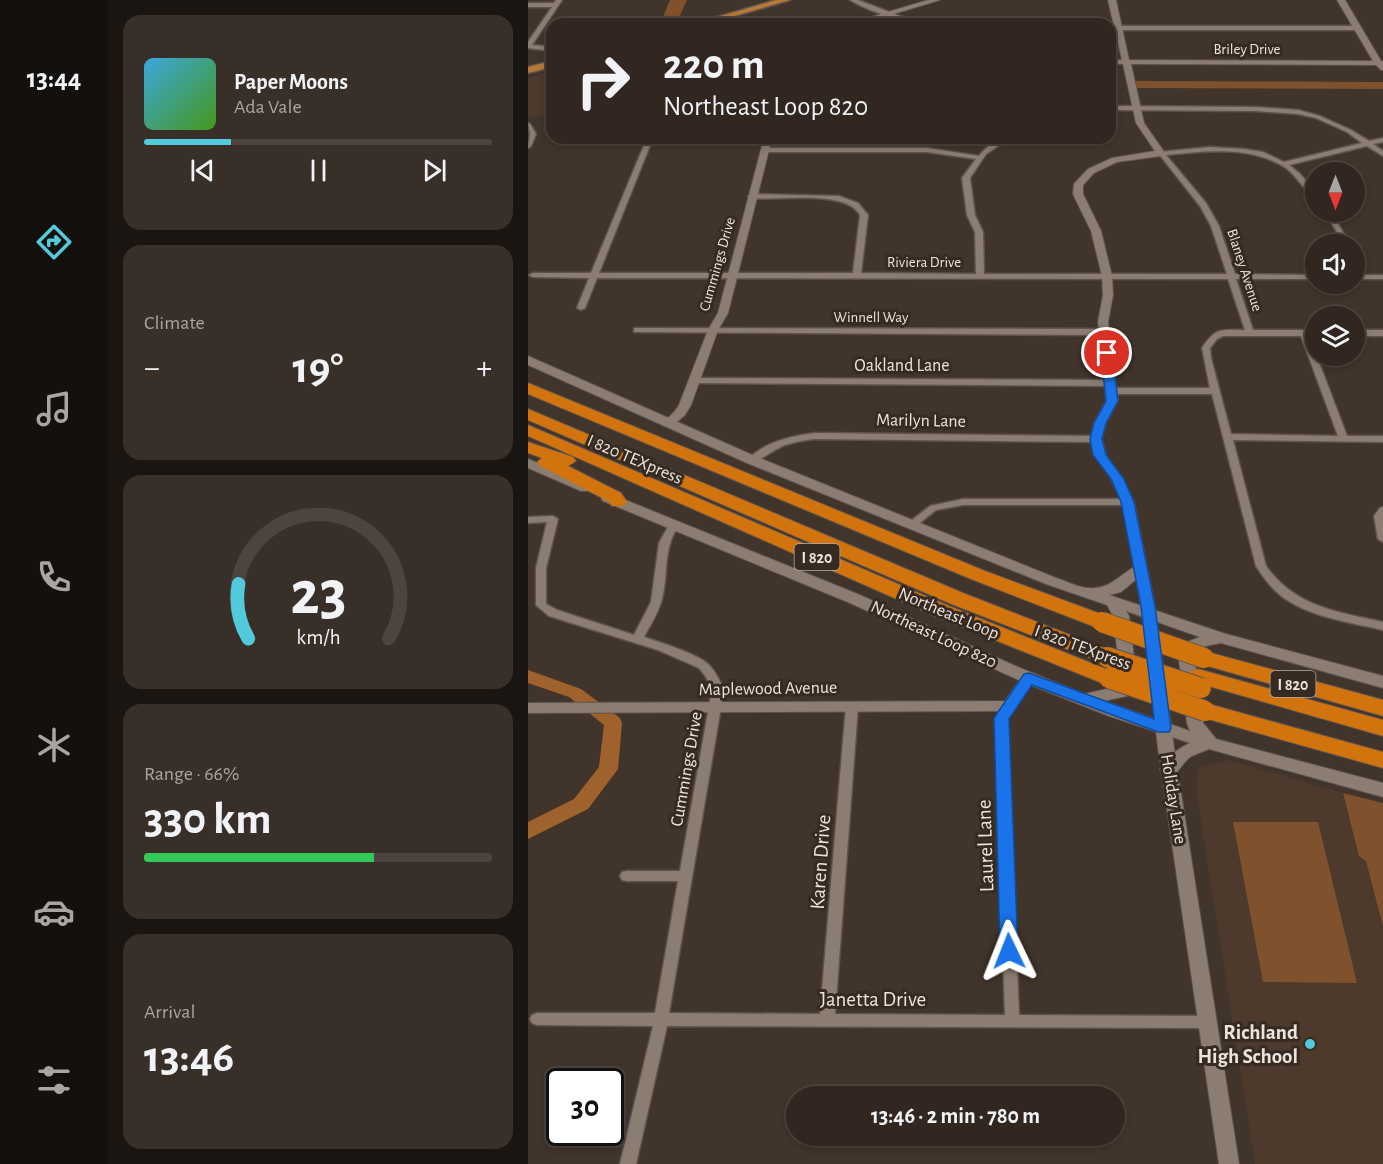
<!DOCTYPE html>
<meta charset="utf-8">
<style>
body{margin:0;font-family:"Alegreya Sans",sans-serif;background:#392f29;color:#f1f3f6;height:100vh;display:flex;flex-direction:column;font-size:22px;white-space:nowrap}
*{box-sizing:border-box;margin:0}
p{font-size:20px;color:#a8a5a5}
.icon{flex:none;width:33px;height:33px;fill:none;stroke:currentColor;stroke-width:2;stroke-linecap:round;stroke-linejoin:round}
.map{position:relative;flex:1;overflow:hidden}
.drawer{display:flex;flex-direction:column;gap:15px;padding:15px;background:#1b1512;width:420px}
.drawer>*{flex:none}
.hud{position:absolute;left:18px;top:18px;width:570px;height:126px;border-radius:18px;box-shadow:0 3px 9px #0003,0 0 0 2px #4c443e;background:#312720;color:#f1f3f6;overflow:hidden}
.needle{width:39px;rotate:180deg}
.fabs{position:absolute;left:777px;top:162px;display:grid;gap:12px}
.fabs a{display:grid;place-items:center;width:60px;height:60px;border-radius:50%;background:#312720;box-shadow:0 3px 9px #0003,0 0 0 2px #4c443e;font-size:30px}
.speed{position:absolute;left:18px;top:1068px;display:flex;gap:12px;font-size:30px;font-weight:700;text-align:center}
.speed>*{display:grid;place-content:center;width:78px;height:78px;border-radius:50%;background:#312720;box-shadow:0 3px 9px #0003,0 0 0 2px #4c443e;line-height:1}
.speed .limit{border:3px solid #111;border-radius:9px;background:#fff;color:#111}
.pin{position:absolute;display:grid;place-items:center;width:51px;height:51px;color:#fff;margin:-26px;border:3px solid #fff;border-radius:50%;box-shadow:0 2px 6px #0007}
.me{position:absolute;width:66px;margin:-33px;rotate:358deg;stroke-linejoin:round;filter:drop-shadow(0 0 4px #0008)}
.turn{display:flex;align-items:center;gap:21px;height:126px;padding:0 18px;font-size:27px}
.turn .icon{width:78px;height:78px;stroke-width:2.5}
.turn b{display:block;font-size:42px;line-height:51px}
.big{font-size:45px;font-weight:700;line-height:1.1}
.drawer .widget{flex:1;display:flex;flex-direction:column;justify-content:center;gap:9px;min-width:0;padding:0 21px;border-radius:18px;background:#392f29}
.drawer .dial{align-items:center;gap:0}
.dial svg{height:156px;overflow:visible;fill:none;stroke:#4c443e;stroke-width:7;stroke-linecap:round;text-anchor:middle}
.dial text{fill:#f1f3f6;stroke:none}
.song{display:flex;align-items:center;gap:18px}
.cover{width:72px;height:72px;border-radius:9px;background:linear-gradient(135deg,hsl(200 70% 55%),hsl(100 70% 35%))}
.played{height:6px;border-radius:3px;background:linear-gradient(90deg,#53cadc 25%,#4c443e 25%)}
.keys{display:flex;justify-content:space-around;direction:ltr}
.heat{display:flex;justify-content:space-between;align-items:center;font-size:33px;direction:ltr}
.charge{height:9px;border-radius:4px;background:linear-gradient(90deg,#34c759 66%,#4c443e 0)}
.trip{position:absolute;left:258px;top:1086px;width:339px;height:60px;border-radius:30px;background:#312720;box-shadow:0 3px 9px #0003,0 0 0 2px #4c443e;font-weight:700;line-height:60px;text-align:center}
main{display:flex;flex:1;min-height:0}
.tab-bar{display:flex;flex-direction:column;width:108px;justify-content:space-around;align-items:center;background:#14100d;color:#a8a5a5}
.tab-bar .icon{width:42px;height:42px}
.tab-bar .selected{color:#53cadc}
.tab-bar b{font-size:27px;color:#f1f3f6}
.map>svg:first-child{display:block}
</style>
<main>
<nav class="tab-bar">
<b>13:44</b>
<svg class="icon selected" aria-label="directions" viewBox="0 0 24 24"><path d="M12 3l9 9-9 9-9-9zM9 14v-3h6M13 9l2 2-2 2"/></svg>
<svg class="icon" aria-label="music" viewBox="0 0 24 24"><path d="M9 18V5l10-2v13"/><circle cx="6" cy="18" r="3"/><circle cx="16" cy="16" r="3"/></svg>
<svg class="icon" aria-label="phone" viewBox="0 0 24 24"><path d="M5 4h4l2 5-3 2q2 4 5 5l2-3 5 2v4C11 20 4 13 5 4z"/></svg>
<svg class="icon" aria-label="climate" viewBox="0 0 24 24"><path d="M12 3v18M4 7l16 10M4 17L20 7"/></svg>
<svg class="icon" aria-label="car" viewBox="0 0 24 24"><path d="M5 17H2v-5l4-1 3-4h7l3 4 3 1v5h-3M9 17h6M6 11h13"/><circle cx="7" cy="17" r="2"/><circle cx="17" cy="17" r="2"/></svg>
<svg class="icon" aria-label="filters" viewBox="0 0 24 24"><path d="M4 7h16M4 17h16"/><circle cx="9" cy="7" r="2"/><circle cx="15" cy="17" r="2"/></svg>
</nav>
<section class="drawer">
<div class="widget">
<div class="song"><i class="cover"></i><div><b>Paper Moons</b><p>Ada Vale</p></div></div>
<div class="played"></div>
<div class="keys"><svg class="icon" aria-label="previous" viewBox="0 0 24 24"><path d="M18 5L8 12l10 7zM5 5v14"/></svg><svg class="icon" aria-label="pause" viewBox="0 0 24 24"><path d="M8 5v14M16 5v14"/></svg><svg class="icon" aria-label="next" viewBox="0 0 24 24"><path d="M6 5l10 7-10 7zM19 5v14"/></svg></div>
</div>
<div class="widget"><p>Climate</p>
<div class="heat"><a>−</a><b class="big">19°</b><a>+</a></div>
</div>
<div class="widget dial"><svg viewBox="0 0 100 80">
<path d="M14 69A42 42 0 1 1 86 69"/>
<path d="M14 69A42 42 0 0 1 9 41" stroke="#53cadc"/>
<text x="50" y="56" font-size="32" font-weight="700">23</text>
<text x="50" y="72" font-size="11">km/h</text>
</svg></div>
<div class="widget"><p>Range · 66%</p><b class="big">330 km</b><div class="charge"></div></div>
<div class="widget"><p>Arrival</p><b class="big">13:46</b></div>
</section>
<div class="map">
<svg width="855" height="1164" viewBox="0 0 855 1164">
<rect width="100%" height="100%" fill="#41342b"/>
<!-- built -->
<path fill="#4d3a2d" d="M24,71V112L5,118L0,115V78Z
M701,760L815,793L831,855L838,861L855,924V1164H727L669,796L670,768Z"/>
<!-- green -->
<path fill="#7f512c" d="M142,0H159L148,24H132Z
M607,81L855,82V89L609,88Z
M815,793L855,803V926L838,861L831,856Z
M705,822H790L829,983L735,982Z"/>
<g fill="none" stroke-linecap="round" stroke-linejoin="round">
<!-- river -->
<path fill="#9f622d" fill-rule="evenodd" d="M0,670L53,689L92,718L94,723L90,769L60,809L0,839V822L46,799L71,767L76,725L41,697L0,683Z"/>
<!-- minor casing -->
<g stroke="#5e534c" stroke-width="3">
<path id="minor" d="M28,0H34L4,45L24,47V51L0,48V42L24,7H0V3H26Z
M322,0H330L377,18L402,24C379,24 342,12 322,0Z
M582,26H830L833,28L830,30H582Z
M582,106L728,107L770,110L792,116L823,130L841,141L855,138V142L845,144L855,151V156L839,146L761,165L771,173L788,191V198C776,191 769,176 758,168C722,145 678,151 638,155L678,203L691,226L707,274L788,275V279H708L725,330H788V336H781L819,436H855V442L705,440L738,566C767,607 809,612 855,622V630C821,622 780,617 752,595C742,587 735,577 728,566L684,394H583L579,391L583,388H682L674,348C688,327 693,330 717,330L700,279L69,278L57,308L53,310L49,308L61,278L5,277L1,275L5,273H63L119,138H125L71,273H325L332,215C318,189 249,201 221,198L220,196L224,194L311,196L330,203L340,215L333,273L448,274L447,232L439,215L434,178L448,159L399,152H237L234,150L237,148H399L451,156C457,147 471,138 482,138L458,154L442,178L447,215L455,232L456,274H699L683,226L672,206L631,154V152L682,147L716,149L735,152L756,162L834,143L819,132L788,118L770,114L728,111L582,110ZM695,336H773L810,436L703,434L683,358L682,348L689,339Z
M0,123L2,124L8,134L3,146L0,148L2,134Z
M797,212H803L822,244H816Z
M826,260L830,262L836,275H855V279H826V275H828Z
M106,328L577,329L581,332L577,335L109,332H106Z
M826,330H855V336H826Z
M166,378L582,380L586,383L582,386L163,383L162,381Z
M287,433L568,436L573,439L568,442L287,439C277,440 267,442 257,445C246,449 230,463 221,462L219,460C236,442 263,436 287,433Z
M435,499H600L605,502L600,505H435L408,510L388,526L384,527L379,524L402,506Z
M855,507V542L850,539L846,516L852,508Z
M25,516L30,519L18,568V604L29,610L106,635L123,602L131,543L142,523H150L151,525C134,550 141,571 134,599C131,612 122,625 116,637C131,642 171,654 181,665C188,672 191,680 196,689L141,1013L292,1014L318,706L320,703H328L330,706L307,1014L477,1015L467,719L477,703H485L487,706L479,719L491,1015L680,1016L685,1018L687,1022L685,1026L680,1028L139,1026L108,1164H92L125,1026L9,1025L4,1023L2,1019L4,1015L9,1013H127L150,881H99L94,880L92,876L94,872L99,871H152L184,689L178,677L171,668L130,650L21,616L8,605V568L19,522L0,523V517Z"/>
</g>
<!-- tertiary casing -->
<g stroke="#5e534c" stroke-width="2">
<path id="tertiary" d="M400,0H412L332,24H320Z
M580,0H588L601,60L845,61L809,0H817L853,61H855V70H853L848,65L603,64L616,123L637,153L633,156L589,162L566,173L555,185V194L573,231L584,276L585,295L580,322L590,401L578,423L574,439L578,455L595,479L606,502L627,606L646,748L711,1164H691L630,748L613,606L594,502L583,479L566,455L562,439L566,423L578,401L570,322L575,295L574,276L563,231L545,194L546,184L560,169L584,158L627,151L608,123L595,64H582V60H594Z
M236,138H244L200,313L190,330L163,405L157,415L144,426H136L134,424C140,417 147,413 151,405L180,330L190,313Z
M501,673L506,674L508,678L486,710L481,711L0,713V703L477,701L496,674Z"/>
</g>
<!-- secondary casing -->
<g stroke="#5e534c" stroke-width="2">
<path id="secondary" d="M0,356L229,457L528,578C538,581 551,588 561,588C587,591 601,561 617,566L619,569L617,572L593,592L581,595L698,634L855,676V688L693,643L678,646L666,654L675,723L688,739L855,783V797L681,749C675,752 667,754 662,757C652,765 650,778 635,774L632,769C639,757 649,749 662,743L581,716L495,682L322,603L75,501L73,498L75,495H85L332,595L485,665L556,694L588,687L593,681L585,616L579,605L518,584L219,463L0,365ZM598,611L672,637L659,642L650,653L659,723L662,731L576,701L599,696L609,682L601,616Z
M0,459L63,485L65,488L63,491H53L0,468Z"/>
</g>
<!-- primary casing -->
<g stroke="#5e534c" stroke-width="3">
<path id="primary" d="M248,0H262L179,24H165Z
M24,61V67L0,73V67Z"/>
</g>
<!-- motorway casing -->
<g stroke="#5e534c" stroke-width="2">
<path id="motorway" d="M0,383L457,571L581,617L584,622L581,627L574,629L567,627L443,579L0,394Z
M0,409L435,593L586,652L589,657L586,662L579,664L572,662L421,603L0,420Z
M0,425L421,606L588,673L592,678L588,683L581,685L574,683L407,616L0,436Z
M0,442L45,457L48,461L40,466L93,493L99,502L96,506H84L80,501L12,466L9,462L14,458L0,453Z
M676,651L855,700V716L669,663L666,658L669,653Z
M670,669L855,720V736L663,681L659,676L663,671Z
M677,703L855,752V768L669,716L666,711L669,706Z"/>
</g>
<!-- minor -->
<use href="#minor" fill="#8c7d73" fill-rule="evenodd"/>
<!-- tertiary -->
<use href="#tertiary" fill="#8c7d73" fill-rule="evenodd"/>
<!-- secondary -->
<use href="#secondary" fill="#8c7d73" fill-rule="evenodd"/>
<!-- primary -->
<use href="#primary" fill="#b67836" fill-rule="evenodd"/>
<!-- motorway -->
<use href="#motorway" fill="#d2740e" fill-rule="evenodd"/>
<!-- motorway-bridge casing -->
<g stroke="#5e534c" stroke-width="22" stroke-linecap="butt">
<path id="motorway-bridge" d="M574,622L676,658
M579,657L673,688
M581,678L677,711"/>
</g>
<!-- motorway-bridge -->
<use href="#motorway-bridge" stroke="#d2740e" stroke-width="20"/>
</g>
<!-- route -->
<path fill="#1a73e8" stroke="#114b97" stroke-width="1.5" d="M579,349L584,353L590,401L578,423L574,439L578,455L596,479L606,502L627,606L643,728L641,732H630L504,685L481,719L490,951L488,956L481,959L475,956L472,951L466,718L468,715L496,674L501,673L626,719L613,606L593,502L583,479L565,455L562,439L566,423L578,401L573,353Z"/>
<!-- markers -->
<circle fill="#53cadc" stroke="#362a21" stroke-width="2" cx="782" cy="1044" r="6"/>
<g text-anchor="middle" stroke-width="6" stroke-linejoin="round" paint-order="stroke">
<!-- far-street labels -->
<g font-size="15" fill="#ece3dd" stroke="#362a21">
<text x="719" y="54">Briley Drive</text>
<text x="396" y="267">Riviera Drive</text>
<text transform="translate(189 264) rotate(-74)" y="5">Cummings Drive</text>
<text transform="translate(717 270) rotate(72)" y="5">Blaney Avenue</text>
<text x="343" y="322">Winnell Way</text>
</g>
<!-- shield labels -->
<g fill="#362a21" stroke="#b5aca5" stroke-width="1.5">
<rect x="266.5" y="544" width="45" height="26" rx="4.5"/>
<rect x="742.5" y="671" width="45" height="26" rx="4.5"/>
</g>
<g font-size="16" font-weight="bold" fill="#ece3dd">
<text x="289" y="563">I 820</text>
<text x="765" y="690">I 820</text>
</g>
<!-- street labels -->
<g font-size="18" fill="#ece3dd" stroke="#362a21">
<text x="374" y="371">Oakland Lane</text>
<text transform="translate(393 420) rotate(1)" y="6">Marilyn Lane</text>
<text transform="translate(107 459) rotate(23)" y="6">I 820 TEXpress</text>
<text transform="translate(421 613) rotate(23)" y="6">Northeast Loop</text>
<text transform="translate(406 634) rotate(25)" y="6">Northeast Loop 820</text>
<text transform="translate(555 647) rotate(20)" y="6">I 820 TEXpress</text>
<text transform="translate(240 688) rotate(-1)" y="6">Maplewood Avenue</text>
<text transform="translate(158 769) rotate(-80)" y="6">Cummings Drive</text>
<text transform="translate(646 799) rotate(81)" y="6">Holiday Lane</text>
</g>
<!-- near-street labels -->
<g font-size="21" fill="#ece3dd" stroke="#362a21">
<text transform="translate(457 846) rotate(-92)" y="7">Laurel Lane</text>
<text transform="translate(292 862) rotate(-86)" y="7">Karen Drive</text>
<text x="345" y="1006">Janetta Drive</text>
</g>
<!-- near-poi labels -->
<g font-size="21" font-weight="bold" fill="#ece3dd" stroke="#362a21" text-anchor="end">
<text x="770" y="1039">Richland<tspan x="770" dy="24">High School</tspan></text>
</g>
</g>
</svg>
<div class="fabs">
<a><svg class="needle" viewBox="-14 -14 28 28"><path d="M0-13l5 13h-10z" fill="#e53935"/><path d="M0 13l5-13h-10z" fill="#a8a5a5"/></svg></a>
<a><svg class="icon" aria-label="sound" viewBox="0 0 24 24"><path d="M4 9h4l5-4v14l-5-4H4zM17 9q2 3 0 6"/></svg></a>
<a><svg class="icon" aria-label="layers" viewBox="0 0 24 24"><path d="M12 4l9 5-9 5-9-5zM3 14l9 5 9-5"/></svg></a>
</div>
<div class="speed"><div class="limit">30</div></div>
<div class="pin" style="left:579px;top:353px;background:#d93025"><svg class="icon" aria-label="arrive" viewBox="0 0 24 24"><path d="M6 21V4h12l-3 4 3 4H6"/></svg></div>
<svg class="me" style="left:481px;top:951px" viewBox="-20 -20 40 40"><path d="M0-17L14 15 0 8-14 15z" fill="#1a73e8" stroke="#fff" stroke-width="4"/></svg>
<div class="trip">13:46 · 2 min · 780 m</div>
<div class="hud">
<div class="turn"><svg class="icon" aria-label="right" viewBox="0 0 24 24"><path d="M7 20v-9h11M14 6l5 5-5 5"/></svg><div><b>220 m</b>Northeast Loop 820</div></div>
</div>
</div>
</main>
